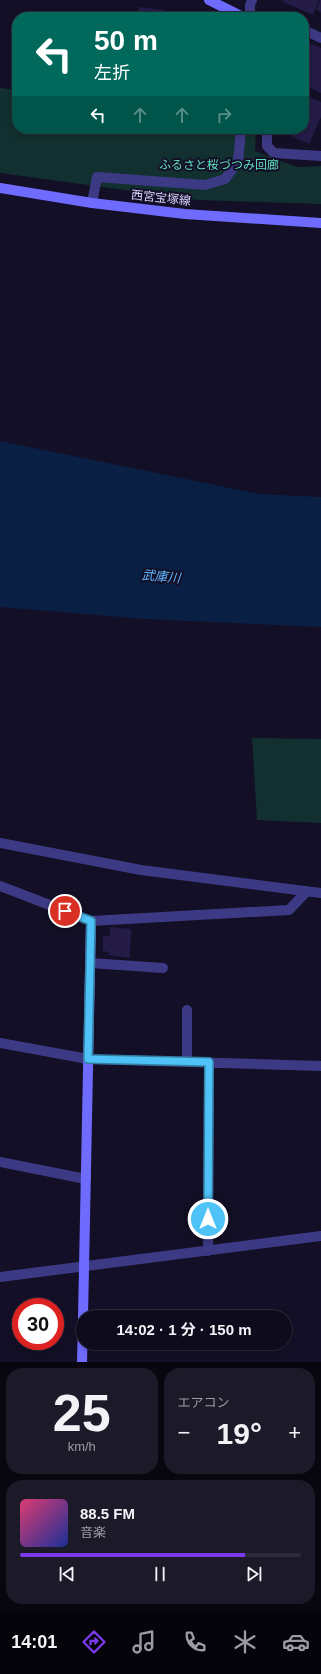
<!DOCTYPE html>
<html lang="ja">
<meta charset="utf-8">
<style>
body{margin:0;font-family:Helvetica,"Noto Sans JP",sans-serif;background:#1c1929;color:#f1f3f6;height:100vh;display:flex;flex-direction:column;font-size:15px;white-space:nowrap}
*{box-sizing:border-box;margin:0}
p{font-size:13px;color:#9b9ba3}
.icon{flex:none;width:22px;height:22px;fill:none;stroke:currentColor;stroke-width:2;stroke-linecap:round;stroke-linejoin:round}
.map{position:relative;height:1362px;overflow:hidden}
.side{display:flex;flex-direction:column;gap:6px;padding:6px;background:#08060f;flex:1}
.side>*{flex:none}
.hud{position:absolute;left:12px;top:12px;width:297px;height:122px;border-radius:16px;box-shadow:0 2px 6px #0003,0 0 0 1px #2e2b3b;background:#00695c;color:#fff;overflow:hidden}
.speed{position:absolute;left:12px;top:1298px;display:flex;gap:8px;font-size:20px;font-weight:700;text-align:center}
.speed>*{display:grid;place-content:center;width:52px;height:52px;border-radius:50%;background:#0e0b1c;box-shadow:0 2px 6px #0003,0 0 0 1px #2e2b3b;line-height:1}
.speed .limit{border:6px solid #d22;background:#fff;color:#111}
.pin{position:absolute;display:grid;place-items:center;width:34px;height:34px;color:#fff;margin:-17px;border:2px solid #fff;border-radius:50%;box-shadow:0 1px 4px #0007}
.me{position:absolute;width:44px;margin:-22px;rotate:0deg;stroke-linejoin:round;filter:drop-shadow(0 0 3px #0008)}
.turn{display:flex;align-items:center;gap:14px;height:84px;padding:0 16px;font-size:18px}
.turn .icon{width:52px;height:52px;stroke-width:2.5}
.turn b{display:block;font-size:28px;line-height:34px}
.lanes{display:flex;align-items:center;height:38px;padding:0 16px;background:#0003;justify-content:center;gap:20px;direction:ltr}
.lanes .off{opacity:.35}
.big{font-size:30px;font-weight:700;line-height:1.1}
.side .card{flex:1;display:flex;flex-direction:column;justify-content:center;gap:6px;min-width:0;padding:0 14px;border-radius:16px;background:#1c1929}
.side .dial{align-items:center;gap:0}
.dial b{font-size:52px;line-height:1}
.song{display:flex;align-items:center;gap:12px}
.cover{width:48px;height:48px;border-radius:6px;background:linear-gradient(135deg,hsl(340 70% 55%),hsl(230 70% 35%))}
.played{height:4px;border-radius:2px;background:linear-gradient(90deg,#7c3aed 80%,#2e2b3b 80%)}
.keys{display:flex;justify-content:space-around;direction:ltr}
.heat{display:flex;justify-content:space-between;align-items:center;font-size:22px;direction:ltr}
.side .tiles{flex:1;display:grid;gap:6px;grid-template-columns:1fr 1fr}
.card:last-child{grid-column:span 2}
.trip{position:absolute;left:76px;top:1310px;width:216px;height:40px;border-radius:20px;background:#0e0b1c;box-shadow:0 2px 6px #0003,0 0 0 1px #2e2b3b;font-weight:700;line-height:40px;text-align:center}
.tab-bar{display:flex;height:64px;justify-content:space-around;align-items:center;background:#06040b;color:#9b9ba3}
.tab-bar .icon{width:28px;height:28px}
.tab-bar .selected{color:#7c3aed}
.tab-bar b{font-size:18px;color:#f1f3f6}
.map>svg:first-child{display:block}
</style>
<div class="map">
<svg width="321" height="1362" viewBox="0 0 321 1362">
<rect width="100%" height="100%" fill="#130f26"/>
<!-- green -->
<path fill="#12302f" d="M0,88L17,90V129H256L255,151L297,167L321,166V204L198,200L0,173Z
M252,738L321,739V823L257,820Z"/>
<!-- water -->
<path fill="#0a1f44" d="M0,441L260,494L321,497V627L145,619L0,607Z"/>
<!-- building -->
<path fill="#241b47" d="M284,0H319L313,15L283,2Z
M320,0H321V12L316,10Z
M139,7L164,10L163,17H138Z
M309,43L321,48V93L304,85V55Z
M304,94L321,102V117L309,144L290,136L293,129H304Z
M110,927L131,929L130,958L109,955L108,952L103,951V936H110Z"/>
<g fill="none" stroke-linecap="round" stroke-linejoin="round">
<!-- street -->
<path stroke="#3d3a85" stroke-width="10" d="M250,17V5L252,0
M304,30L321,38
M267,129V146L274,153L321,156
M92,203L97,177L205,185L225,179L238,162L241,129
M0,843L141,870L321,893
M0,886L91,921L289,910L307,891
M90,963L163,968
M187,1010V1062
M0,1043L88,1059L321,1066
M0,1162L86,1179
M208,1251L209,1062
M0,1277L321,1236"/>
<!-- secondary -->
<path stroke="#6f6bff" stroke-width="10" d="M209,0L243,17
M0,188L92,203L185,214L321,223
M83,1317L91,921
M82,1362L83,1318"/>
</g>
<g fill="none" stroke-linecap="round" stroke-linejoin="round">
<!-- route casing -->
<g stroke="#337fa1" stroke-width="10">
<path id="route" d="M65,911L91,921L88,1059L209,1062L208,1219"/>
</g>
<!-- route -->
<use href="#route" stroke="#4fc3f7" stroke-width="7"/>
</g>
<g text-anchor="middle" stroke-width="4" stroke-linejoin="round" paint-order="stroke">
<!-- park labels -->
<g font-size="12" fill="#5fe0c0" stroke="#130f26">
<text x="219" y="169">ふるさと桜づつみ回廊</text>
</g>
<!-- street labels -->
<g font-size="12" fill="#d9d4ff" stroke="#130f26">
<text transform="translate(161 198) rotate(6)" y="4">西宮宝塚線</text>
</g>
<!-- water labels -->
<g font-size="13" font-style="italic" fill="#62b6ff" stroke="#130f26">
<text transform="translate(161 576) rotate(5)" y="5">武庫川</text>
</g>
</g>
</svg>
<div class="speed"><div class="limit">30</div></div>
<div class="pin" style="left:65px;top:911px;background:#d93025"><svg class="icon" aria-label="arrive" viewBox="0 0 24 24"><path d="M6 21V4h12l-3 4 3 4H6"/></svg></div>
<svg class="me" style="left:208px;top:1219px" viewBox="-20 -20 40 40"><circle r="17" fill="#4fc3f7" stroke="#fff" stroke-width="3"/><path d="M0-11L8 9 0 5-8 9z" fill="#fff"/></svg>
<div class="trip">14:02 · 1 分 · 150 m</div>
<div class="hud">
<div class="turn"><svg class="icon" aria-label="left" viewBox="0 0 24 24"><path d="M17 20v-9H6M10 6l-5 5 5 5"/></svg><div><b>50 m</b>左折</div></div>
<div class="lanes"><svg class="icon" aria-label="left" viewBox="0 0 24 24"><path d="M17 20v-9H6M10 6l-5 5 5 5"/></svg><svg class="icon off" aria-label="ahead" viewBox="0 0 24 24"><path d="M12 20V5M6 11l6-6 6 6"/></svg><svg class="icon off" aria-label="ahead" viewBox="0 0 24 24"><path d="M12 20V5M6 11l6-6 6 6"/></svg><svg class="icon off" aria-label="right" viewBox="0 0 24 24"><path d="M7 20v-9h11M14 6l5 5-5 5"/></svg></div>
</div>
</div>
<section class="side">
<div class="tiles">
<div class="card dial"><b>25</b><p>km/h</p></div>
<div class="card"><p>エアコン</p>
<div class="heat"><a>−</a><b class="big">19°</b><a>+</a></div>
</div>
<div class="card">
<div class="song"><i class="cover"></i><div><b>88.5 FM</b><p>音楽</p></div></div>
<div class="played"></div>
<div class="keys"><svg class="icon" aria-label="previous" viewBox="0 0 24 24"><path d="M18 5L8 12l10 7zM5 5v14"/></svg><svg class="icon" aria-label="pause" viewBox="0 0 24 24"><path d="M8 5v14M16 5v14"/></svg><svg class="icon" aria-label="next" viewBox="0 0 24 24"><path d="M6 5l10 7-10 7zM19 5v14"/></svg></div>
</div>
</div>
</section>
<nav class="tab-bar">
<b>14:01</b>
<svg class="icon selected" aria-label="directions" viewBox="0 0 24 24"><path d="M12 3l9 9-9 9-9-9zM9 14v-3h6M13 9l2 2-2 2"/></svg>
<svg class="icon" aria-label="music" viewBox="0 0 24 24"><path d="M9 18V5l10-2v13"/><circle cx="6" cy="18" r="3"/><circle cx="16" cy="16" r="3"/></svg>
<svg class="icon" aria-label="phone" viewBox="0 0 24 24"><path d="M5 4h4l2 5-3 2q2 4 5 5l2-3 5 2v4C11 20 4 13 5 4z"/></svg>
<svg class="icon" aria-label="climate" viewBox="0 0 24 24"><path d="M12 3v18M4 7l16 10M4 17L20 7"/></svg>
<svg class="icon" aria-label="car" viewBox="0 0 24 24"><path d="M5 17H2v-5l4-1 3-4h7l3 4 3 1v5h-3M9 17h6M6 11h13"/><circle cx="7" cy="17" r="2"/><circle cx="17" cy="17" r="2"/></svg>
</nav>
